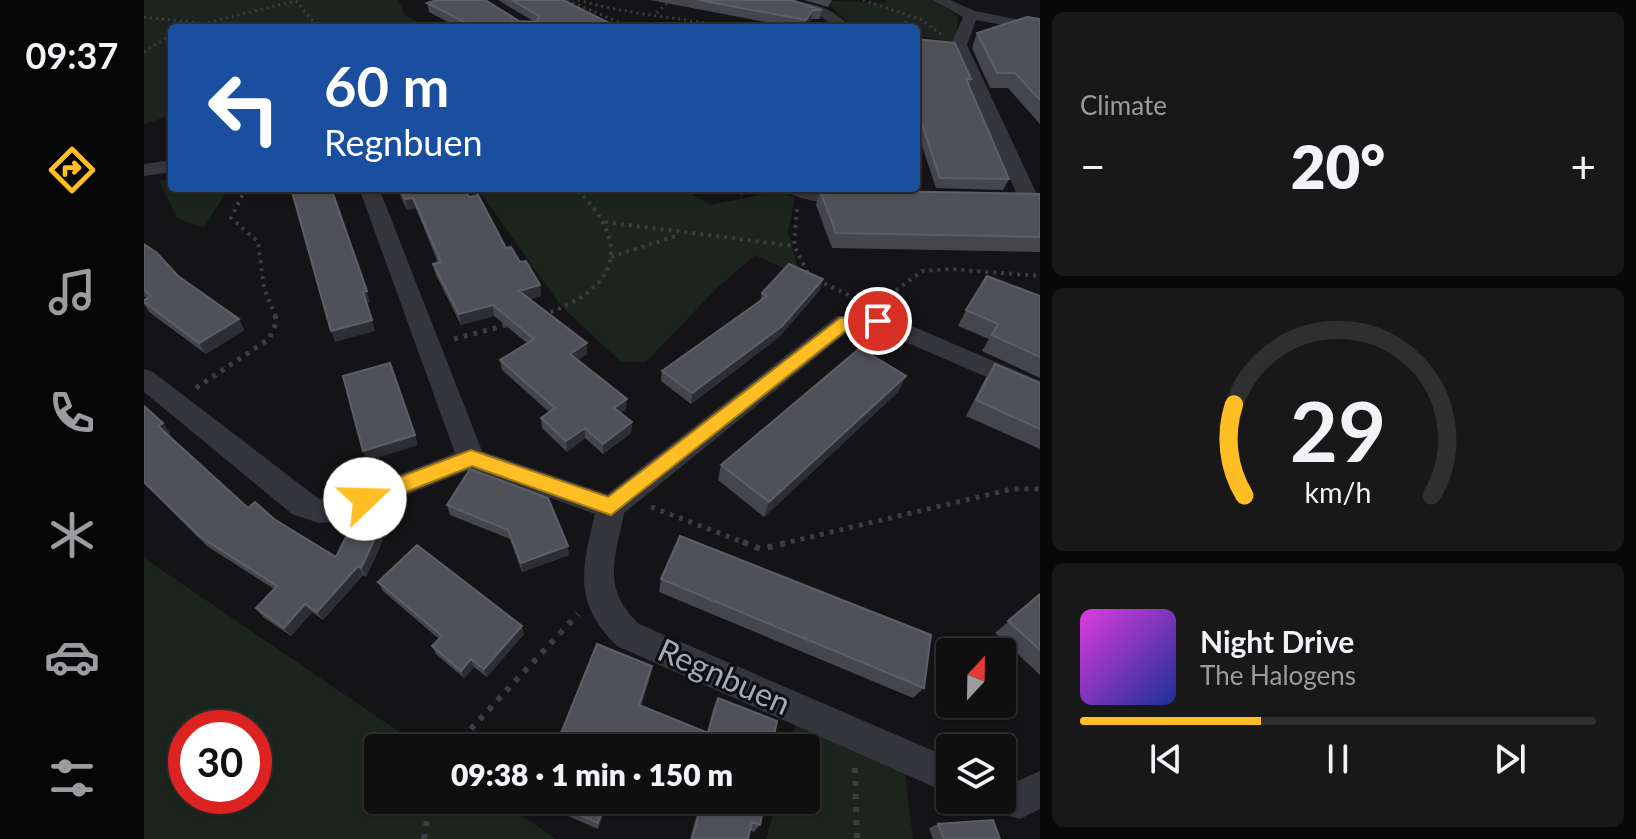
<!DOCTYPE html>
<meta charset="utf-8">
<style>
body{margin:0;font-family:Lato,sans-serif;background:#181819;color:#f1f3f6;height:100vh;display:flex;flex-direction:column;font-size:30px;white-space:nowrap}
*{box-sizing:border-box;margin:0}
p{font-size:26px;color:#9b9c9f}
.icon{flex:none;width:44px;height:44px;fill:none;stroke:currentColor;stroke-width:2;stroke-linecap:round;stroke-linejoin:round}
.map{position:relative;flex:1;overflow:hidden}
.drawer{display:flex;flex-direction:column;gap:12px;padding:12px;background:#080809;width:596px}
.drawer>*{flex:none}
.top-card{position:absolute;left:24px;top:24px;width:752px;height:168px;border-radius:8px;box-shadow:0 2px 6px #0004,0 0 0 2px #2f2f30;background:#1a4fa0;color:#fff;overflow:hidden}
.needle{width:52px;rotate:22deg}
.buttons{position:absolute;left:792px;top:638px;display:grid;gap:16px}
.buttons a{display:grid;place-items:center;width:80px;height:80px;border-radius:8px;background:#0f0f10;box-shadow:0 2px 6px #0004,0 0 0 2px #2f2f30;font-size:40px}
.speed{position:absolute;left:24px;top:710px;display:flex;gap:16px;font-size:40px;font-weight:700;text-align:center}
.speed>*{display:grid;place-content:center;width:104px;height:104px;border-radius:50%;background:#0f0f10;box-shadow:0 2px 6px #0004,0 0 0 2px #2f2f30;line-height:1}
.speed .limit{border:12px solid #d22;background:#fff;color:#111}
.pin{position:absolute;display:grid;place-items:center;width:68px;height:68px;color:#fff;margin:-34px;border:4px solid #fff;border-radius:50%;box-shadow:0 2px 8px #0007}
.me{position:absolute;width:88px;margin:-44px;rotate:69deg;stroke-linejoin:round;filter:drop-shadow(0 0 6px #0008)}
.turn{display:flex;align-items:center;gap:28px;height:168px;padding:0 24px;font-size:36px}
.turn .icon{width:104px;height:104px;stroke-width:2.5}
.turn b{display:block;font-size:56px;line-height:68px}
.big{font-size:60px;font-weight:800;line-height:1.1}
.drawer .widget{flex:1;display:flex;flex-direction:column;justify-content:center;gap:12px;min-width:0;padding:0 28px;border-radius:12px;background:#181819}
.drawer .dial{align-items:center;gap:0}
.dial svg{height:208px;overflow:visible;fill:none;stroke:#2f2f30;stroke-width:7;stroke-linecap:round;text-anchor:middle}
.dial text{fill:#f1f3f6;stroke:none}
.song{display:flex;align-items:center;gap:24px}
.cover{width:96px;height:96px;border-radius:12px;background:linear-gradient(135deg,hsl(300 70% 55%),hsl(230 70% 35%))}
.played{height:8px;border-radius:4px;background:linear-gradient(90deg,#ffbe23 35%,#2f2f30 35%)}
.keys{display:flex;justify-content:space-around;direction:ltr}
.heat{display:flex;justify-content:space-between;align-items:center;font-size:44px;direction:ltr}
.trip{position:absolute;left:220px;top:734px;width:456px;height:80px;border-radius:8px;background:#0f0f10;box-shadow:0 2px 6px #0004,0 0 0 2px #2f2f30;font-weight:800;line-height:80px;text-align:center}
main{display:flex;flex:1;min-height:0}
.dock{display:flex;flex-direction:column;width:144px;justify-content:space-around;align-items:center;background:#060606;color:#9b9c9f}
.dock .icon{width:56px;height:56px}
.dock .active{color:#ffbe23}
.dock b{font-size:36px;color:#f1f3f6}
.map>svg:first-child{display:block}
</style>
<main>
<nav class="dock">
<b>09:37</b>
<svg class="icon active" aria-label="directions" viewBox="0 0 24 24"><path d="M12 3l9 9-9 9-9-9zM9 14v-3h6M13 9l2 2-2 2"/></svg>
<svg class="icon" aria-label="music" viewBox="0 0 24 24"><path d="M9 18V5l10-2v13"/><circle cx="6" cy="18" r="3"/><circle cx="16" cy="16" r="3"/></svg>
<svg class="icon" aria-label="phone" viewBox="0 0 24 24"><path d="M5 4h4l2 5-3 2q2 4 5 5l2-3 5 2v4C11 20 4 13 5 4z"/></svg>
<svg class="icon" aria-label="climate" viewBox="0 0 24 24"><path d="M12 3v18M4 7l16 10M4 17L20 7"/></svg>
<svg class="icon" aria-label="car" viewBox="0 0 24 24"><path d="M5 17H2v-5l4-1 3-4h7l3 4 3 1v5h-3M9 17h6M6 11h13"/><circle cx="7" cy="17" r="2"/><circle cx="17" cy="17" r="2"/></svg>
<svg class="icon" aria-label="filters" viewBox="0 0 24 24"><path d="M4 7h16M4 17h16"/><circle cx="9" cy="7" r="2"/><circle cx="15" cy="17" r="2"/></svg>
</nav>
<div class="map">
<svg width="896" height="839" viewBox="0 0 896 839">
<rect width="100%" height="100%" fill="#141416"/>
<!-- green -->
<path fill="#1c251d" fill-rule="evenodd" d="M0,0H254L261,15L283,28H28V115L0,124Z
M660,0L740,3L742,0H788L814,16L812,42L772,36V28L709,27L688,7Z
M28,179V188H85L59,228L33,218L15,181Z
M333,188H539L566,205L632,192L651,197L644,232L656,276L611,255L573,288L502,362H477L417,306Z
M0,558L279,748H234V800H355L412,839H0ZM42,728H110V796H42Z
M652,724L760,765L769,839H622L633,800H662V748H646Z"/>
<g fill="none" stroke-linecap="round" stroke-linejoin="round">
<!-- path-far3 -->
<path stroke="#3b3d43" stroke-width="3" stroke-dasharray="2 4" stroke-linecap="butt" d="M423,0L488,28
M434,0C485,15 540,18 593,28
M719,0L776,19L797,34
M152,1L169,21L181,28
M513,13L526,0
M0,17L55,23
M41,28L156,0
M728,28L761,26L763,17
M0,52L28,34"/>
<!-- path-far2 -->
<path stroke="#3b3d43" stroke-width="4" stroke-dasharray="3 5" stroke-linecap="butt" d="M102,188L87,218L114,242L120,288L131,315
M653,209L650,246L665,275
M461,222L650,246
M467,257L535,235
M673,280L715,300
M739,300L778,271L807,269L896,276
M399,315C474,289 490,246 432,188"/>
<!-- path-far1 -->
<path stroke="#3b3d43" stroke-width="5" stroke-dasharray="4 6" stroke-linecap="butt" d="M399,315L404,313
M310,339L366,324
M52,388L125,339L133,321L130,313
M507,507L604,544
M637,544L868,489H896"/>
<!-- path -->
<path stroke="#3b3d43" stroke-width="6" stroke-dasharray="5 8" stroke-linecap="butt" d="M599,542L617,549L646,542
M309,748L434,614
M711,768L713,839
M280,839L286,800"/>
<!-- street -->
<path fill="#35363c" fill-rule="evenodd" d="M619,0C653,0 684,1 707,28H691L673,13Z
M788,0H806L831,11L896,24V32L832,20L823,45L895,199L892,203H878L875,199L807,45L819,17Z
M28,160V172L0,176V164Z
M215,188H235L338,451L463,494L693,316L742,315L896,381V400L731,329L706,330L480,513C471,560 457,588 495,624L806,758V794L473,646C428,602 438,569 451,514L328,469L195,522L175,523L148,514L0,392V369L9,372L175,499L194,498L311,453Z
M637,188L708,191L718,197C705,210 650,201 637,188Z
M896,771V809L876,819L845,810L841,800H858V778L874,781Z"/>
</g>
<!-- wall -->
<path fill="#45464c" d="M354,0H419L475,28H315L285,12L283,3L375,21H389Z
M506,0H647L678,10L676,19H667L661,28H653Z
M660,0H688L684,7Z
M896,19V124L864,88H846L828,48L833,33Z
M772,39L827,79L825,86L865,179L859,190L792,188L772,128Z
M253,188H320L325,197L362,248L396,285L397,296L386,299L443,354L434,360L482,409L477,413L488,422L487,433L459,454L441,438L423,452L398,428L397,418L405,412L358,370L356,360L383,343L350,316L317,325L292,275L289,264L294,263L272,208L263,210Z
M589,188H615L597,195Z
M676,190L896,194V252L688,248L672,205Z
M0,244L34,276L95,319L100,330L62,354L5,312L0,304V300L3,298L0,296Z
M676,290L635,337L547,404L517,381L518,371L616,301L618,293Z
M896,296V378L838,351L845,339L814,326L822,310Z
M851,364L896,383V449L822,416L841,379Z
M762,376L754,392L620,517L574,480L577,465Z
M0,406L26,433L24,435L104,508L130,519L192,557L239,540L222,577L219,575L179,620L168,612L147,636L119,617L112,608L130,589L63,546L0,483Z
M326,469L425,555L378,572L366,539L306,515L303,505Z
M517,579L780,688L769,698L515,592Z
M234,582L380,634L343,677L330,667L320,678L292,654L288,646L295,639L239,591Z
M896,594V675L851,633Z
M506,677L497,706L563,733L569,709L574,698L627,748H411Z
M393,800H464L454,829L394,803Z
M529,800H621L616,825L610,832L606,830L604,839H546L554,810Z
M794,824L856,839H789L785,828Z"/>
<!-- shaded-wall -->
<path fill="#2d2e32" d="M669,10L667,19L660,28L662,20Z
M598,188H615L597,195Z
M269,198L272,208L263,210L261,199Z
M679,279L676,290L635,337L547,404L548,393Z
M396,285L397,296L376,302L375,291Z
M223,291L226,302L222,303L219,292Z
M349,305L350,316L317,325L315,314Z
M95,319L100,330L62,354L55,343Z
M228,320L231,331L191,342L187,331Z
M443,343V354L427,364L426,354Z
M762,376L754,392L620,517L625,502Z
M483,399L482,409L470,418V408Z
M488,422L487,433L459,454V444Z
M19,423L26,433L21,436L14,426Z
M441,428V438L423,452L422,441Z
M271,435L274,445L224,461L219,451Z
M235,530L239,540L222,577L217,568Z
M424,546L425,555L378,572L377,563Z
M214,566L219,575L179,620L173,612Z
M161,604L168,612L147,636L140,628Z
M378,626L380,634L343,677L340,669Z
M327,659L330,667L320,678L317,671Z
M508,666L506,677L493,715L495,705Z
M462,800H464L454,829V823Z"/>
<!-- building -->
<path fill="#505158" stroke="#5d5f67" stroke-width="2" d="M293,0H341L375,21L393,22L395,16L368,0H419L475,28H332L283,3Z
M555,0H647L678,10H669L662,20Z
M883,17L896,19V100L871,73H853L833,33Z
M772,39L811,43L827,79H822L865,179L796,178L772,106Z
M147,188H187L223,291L219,292L228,320L187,331Z
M256,188H320L325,197L334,195L362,248L367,247L376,262L382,261L396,285L375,291L443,343L426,354L483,399L470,408L488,422L459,444L441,428L422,441L397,418L411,408L356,360L390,339L349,305L315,314L289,264L297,262L269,198L261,199Z
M676,190L896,194V237L692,233Z
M0,244L13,253L34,276L95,319L55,343L0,302V300L7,296L0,290Z
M645,264L679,279L638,326L548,393L518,371L623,296L618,293Z
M843,276L896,296V357L848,335L854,324L822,310Z
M716,348L762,376L625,502L577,465Z
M246,363L271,435L219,451L199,376Z
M851,364L896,383V429L832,400Z
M0,406L19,423L14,426L104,508L111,502L130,519L192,557L208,525L235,530L217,568L214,566L173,612L161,604L140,628L112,608L133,586L55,536L0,482Z
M326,469L404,498L424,546L377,563L364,530L303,505Z
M536,536L787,635L780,688L517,579Z
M273,545L378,626L340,669L327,659L317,671L288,646L298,636L234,582Z
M896,594V650L864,621Z
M453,644L508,666L495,705L564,733L574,698L633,721L627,748H411Z
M403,800H462L454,823Z
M551,800H621L616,825L608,822L604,839H548L558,803Z
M849,820L856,839H800L794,824Z"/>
<!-- route -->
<path fill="#ffbe23" stroke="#a67c17" stroke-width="2" d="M734,315L742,321L740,325L705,328L467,515L328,466L221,508L211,499L214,493L327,450L464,497L696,318Z"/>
<g text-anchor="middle" stroke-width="6" stroke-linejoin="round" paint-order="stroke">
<!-- near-street labels -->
<g font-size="32" fill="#a5aab8" stroke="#0f0f11">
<text transform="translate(580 677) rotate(24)" y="11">Regnbuen</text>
</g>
</g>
</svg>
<div class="buttons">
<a><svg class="needle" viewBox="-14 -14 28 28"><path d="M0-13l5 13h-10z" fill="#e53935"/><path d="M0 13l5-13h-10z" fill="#9b9c9f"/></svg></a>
<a><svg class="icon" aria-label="layers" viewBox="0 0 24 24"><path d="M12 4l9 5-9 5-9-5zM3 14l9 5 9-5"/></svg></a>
</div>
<div class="speed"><div class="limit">30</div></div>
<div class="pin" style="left:734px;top:321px;background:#d93025"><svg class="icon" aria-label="arrive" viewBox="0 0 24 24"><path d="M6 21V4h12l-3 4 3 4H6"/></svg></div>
<svg class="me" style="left:221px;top:499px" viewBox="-20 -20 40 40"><circle r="19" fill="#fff"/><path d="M0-13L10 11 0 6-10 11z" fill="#ffbe23"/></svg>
<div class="trip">09:38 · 1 min · 150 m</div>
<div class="top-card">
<div class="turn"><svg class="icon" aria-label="left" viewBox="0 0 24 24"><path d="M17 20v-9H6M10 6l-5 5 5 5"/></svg><div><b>60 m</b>Regnbuen</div></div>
</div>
</div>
<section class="drawer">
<div class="widget"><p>Climate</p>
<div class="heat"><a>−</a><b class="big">20°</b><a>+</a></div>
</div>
<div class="widget dial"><svg viewBox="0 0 100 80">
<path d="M14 69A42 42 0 1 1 86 69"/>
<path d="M14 69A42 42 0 0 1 10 34" stroke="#ffbe23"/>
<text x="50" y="56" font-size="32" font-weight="700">29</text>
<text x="50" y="72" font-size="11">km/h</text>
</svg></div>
<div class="widget">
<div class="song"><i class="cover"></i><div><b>Night Drive</b><p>The Halogens</p></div></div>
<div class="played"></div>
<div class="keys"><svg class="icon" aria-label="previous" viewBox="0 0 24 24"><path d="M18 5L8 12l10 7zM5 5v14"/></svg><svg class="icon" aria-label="pause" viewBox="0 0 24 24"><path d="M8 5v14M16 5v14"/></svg><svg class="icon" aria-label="next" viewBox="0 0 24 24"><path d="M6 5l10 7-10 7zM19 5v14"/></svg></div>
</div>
</section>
</main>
